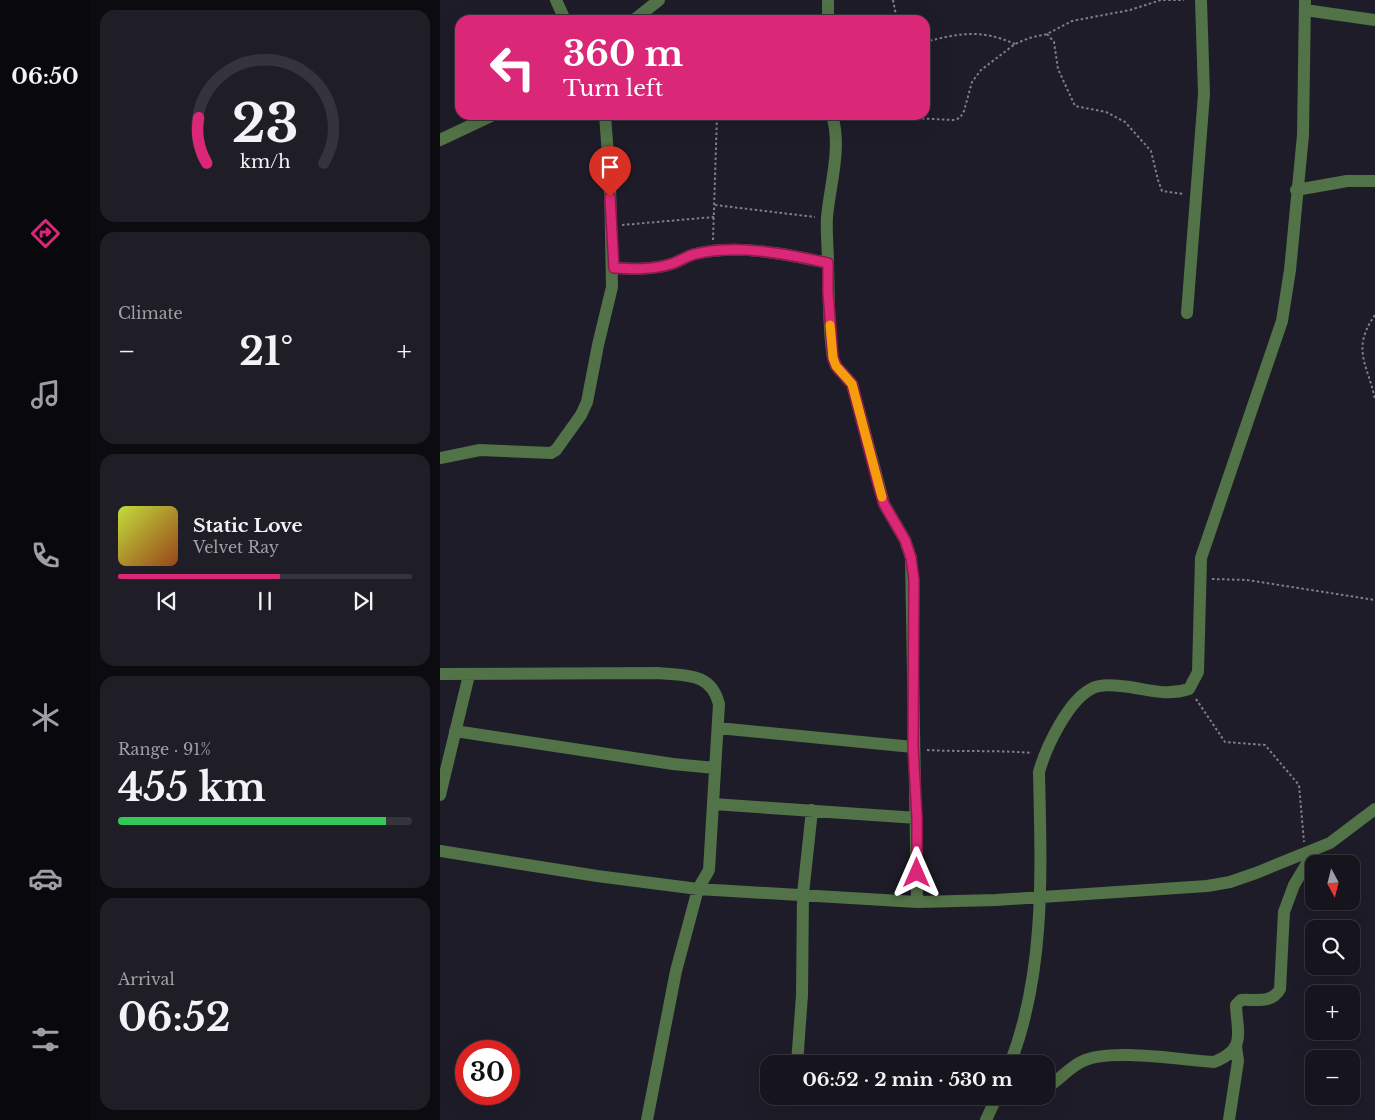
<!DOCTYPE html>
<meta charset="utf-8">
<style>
body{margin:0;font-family:"Libre Baskerville",serif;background:#1f1e27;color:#f1f3f6;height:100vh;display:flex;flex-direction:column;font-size:19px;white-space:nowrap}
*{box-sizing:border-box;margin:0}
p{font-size:16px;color:#9e9fa4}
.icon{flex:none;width:28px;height:28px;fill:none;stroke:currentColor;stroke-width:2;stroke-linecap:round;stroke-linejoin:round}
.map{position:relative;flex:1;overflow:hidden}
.details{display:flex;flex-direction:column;gap:10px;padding:10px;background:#0c0c10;width:350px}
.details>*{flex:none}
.hud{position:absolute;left:15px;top:15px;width:475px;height:105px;border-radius:15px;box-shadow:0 5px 20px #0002,0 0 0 1px #35343c;background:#db2777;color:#fff;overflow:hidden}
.needle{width:32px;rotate:173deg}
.controls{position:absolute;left:865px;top:855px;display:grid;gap:10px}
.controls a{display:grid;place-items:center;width:55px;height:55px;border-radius:10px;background:#16151e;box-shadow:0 5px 20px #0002,0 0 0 1px #35343c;font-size:25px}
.speed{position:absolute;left:15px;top:1040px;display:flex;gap:10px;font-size:25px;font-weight:700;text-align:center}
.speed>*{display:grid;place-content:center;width:65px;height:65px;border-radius:50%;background:#16151e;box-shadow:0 5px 20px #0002,0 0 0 1px #35343c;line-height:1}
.speed .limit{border:8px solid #d22;background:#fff;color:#111}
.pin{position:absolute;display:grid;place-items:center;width:42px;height:42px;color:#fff;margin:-51px -21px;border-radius:50% 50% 50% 0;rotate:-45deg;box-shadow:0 0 5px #0007}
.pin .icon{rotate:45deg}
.me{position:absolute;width:55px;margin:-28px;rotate:0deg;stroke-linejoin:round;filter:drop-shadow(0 0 4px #0008)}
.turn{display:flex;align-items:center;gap:18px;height:105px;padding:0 25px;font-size:22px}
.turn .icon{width:65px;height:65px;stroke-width:2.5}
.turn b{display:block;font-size:35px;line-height:42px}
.big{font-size:38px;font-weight:700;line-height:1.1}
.details .widget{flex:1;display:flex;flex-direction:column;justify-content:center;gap:8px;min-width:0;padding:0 18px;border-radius:15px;background:#1f1e27}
.details .dial{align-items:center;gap:0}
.dial svg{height:130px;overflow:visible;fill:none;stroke:#35343c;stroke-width:7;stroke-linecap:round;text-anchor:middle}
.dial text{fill:#f1f3f6;stroke:none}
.song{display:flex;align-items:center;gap:15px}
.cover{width:60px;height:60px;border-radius:8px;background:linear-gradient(135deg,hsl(70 70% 55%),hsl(20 70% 35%))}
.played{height:5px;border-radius:2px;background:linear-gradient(90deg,#db2777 55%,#35343c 55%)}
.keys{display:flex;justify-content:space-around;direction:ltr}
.heat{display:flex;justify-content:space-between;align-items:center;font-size:28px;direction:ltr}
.charge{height:8px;border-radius:4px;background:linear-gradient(90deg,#34c759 91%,#35343c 0)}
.trip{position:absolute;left:320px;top:1055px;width:295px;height:50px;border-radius:15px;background:#16151e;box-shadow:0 5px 20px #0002,0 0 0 1px #35343c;font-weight:700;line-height:50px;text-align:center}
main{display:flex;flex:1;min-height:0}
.menu{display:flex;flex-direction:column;width:90px;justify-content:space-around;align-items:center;background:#09080c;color:#9e9fa4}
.menu .icon{width:35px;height:35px}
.menu .active{color:#db2777}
.menu b{font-size:22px;color:#f1f3f6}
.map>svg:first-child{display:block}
</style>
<main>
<nav class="menu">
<b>06:50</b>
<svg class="icon active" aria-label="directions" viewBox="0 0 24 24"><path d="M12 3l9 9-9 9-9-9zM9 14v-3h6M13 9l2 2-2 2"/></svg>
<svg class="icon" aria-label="music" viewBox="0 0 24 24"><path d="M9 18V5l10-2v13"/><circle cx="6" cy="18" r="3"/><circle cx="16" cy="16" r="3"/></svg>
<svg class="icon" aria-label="phone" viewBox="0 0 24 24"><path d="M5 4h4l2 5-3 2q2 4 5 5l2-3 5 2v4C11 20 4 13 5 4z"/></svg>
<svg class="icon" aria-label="climate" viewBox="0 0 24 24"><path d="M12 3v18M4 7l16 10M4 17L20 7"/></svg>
<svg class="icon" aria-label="car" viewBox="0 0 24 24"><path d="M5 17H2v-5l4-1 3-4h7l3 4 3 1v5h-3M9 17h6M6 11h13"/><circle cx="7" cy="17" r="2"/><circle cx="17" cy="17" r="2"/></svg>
<svg class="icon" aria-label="filters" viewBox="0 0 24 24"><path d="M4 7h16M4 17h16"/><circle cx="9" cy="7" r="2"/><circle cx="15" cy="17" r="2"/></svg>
</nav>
<section class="details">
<div class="widget dial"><svg viewBox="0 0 100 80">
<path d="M14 69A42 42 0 1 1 86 69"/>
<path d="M14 69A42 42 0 0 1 9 41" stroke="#db2777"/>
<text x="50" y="56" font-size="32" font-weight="700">23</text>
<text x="50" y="72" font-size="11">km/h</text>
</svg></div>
<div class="widget"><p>Climate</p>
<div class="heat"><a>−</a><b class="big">21°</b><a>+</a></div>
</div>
<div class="widget">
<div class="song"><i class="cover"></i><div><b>Static Love</b><p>Velvet Ray</p></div></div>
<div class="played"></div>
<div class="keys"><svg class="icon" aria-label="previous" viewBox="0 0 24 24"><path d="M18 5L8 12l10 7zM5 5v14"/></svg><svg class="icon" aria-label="pause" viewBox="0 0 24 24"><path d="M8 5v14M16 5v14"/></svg><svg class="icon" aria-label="next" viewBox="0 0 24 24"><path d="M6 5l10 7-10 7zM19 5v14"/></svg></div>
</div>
<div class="widget"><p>Range · 91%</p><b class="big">455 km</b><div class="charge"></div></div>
<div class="widget"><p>Arrival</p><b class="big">06:52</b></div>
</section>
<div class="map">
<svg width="935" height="1120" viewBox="0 0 935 1120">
<rect width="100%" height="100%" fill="#1e1c28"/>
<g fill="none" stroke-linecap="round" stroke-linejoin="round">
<!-- path -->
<path stroke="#807e88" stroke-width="2" stroke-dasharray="2.5 2.5" stroke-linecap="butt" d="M453,0L457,20
M607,34L614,42L618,69L635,106L666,112L685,122L711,151L718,180L722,191L744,194
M485,42C520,33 541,29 575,44
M417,115L513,120L520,118L524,111L532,82L541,70L575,44L589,38L607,34L632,21L690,10L721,0H744
M275,205L375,217
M182,225L274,217
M273,240L277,115
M935,315C910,350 929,366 935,400
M772,579L807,580L935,600
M756,699L785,742L825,745L859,785L864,842
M487,750C522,752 557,750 592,753"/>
<!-- minor -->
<path stroke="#527247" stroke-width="12" d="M116,0L125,20
M388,0V20
M865,10L935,20
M194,20L219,0
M392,115C402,148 390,184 387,217C386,233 388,248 388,263C389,295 388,327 393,358L396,366L412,384L444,504L465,540L471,558L477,902
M0,140L53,115
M856,190L907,181H935
M174,268C192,269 212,270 231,264C239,262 246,256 255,254C298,244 347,254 388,263
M747,313L764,94L761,0
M0,458L40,450L111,453L116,450L141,415L147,402L158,345L172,287L170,182L165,115
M0,674L218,673C246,676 271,672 279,704L269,870L258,889L236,971L207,1120
M278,728L473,747
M15,731L233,764L275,768
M0,795L29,675
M273,804L477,818
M0,851L157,876L258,889L477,902L556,900L767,886L790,882L816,873L890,843L935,809
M357,1064L362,995L363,894L372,810
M570,1064C606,971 601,869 599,772C606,747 628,701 651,689C659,684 672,685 681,686C705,688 724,697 749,689L758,672L761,558L842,321L850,270L863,135L865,0
M606,1088C620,1080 629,1067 643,1061C671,1048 740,1060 774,1062C807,1049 797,1033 796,1005L801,1000C816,999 832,1004 840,989L844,912L854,885L875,850
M555,1101L579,1096
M546,1120L557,1096
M789,1120L798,1061L796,1046"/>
</g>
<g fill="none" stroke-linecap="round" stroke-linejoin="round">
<!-- route casing -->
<g stroke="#8e194d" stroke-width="12">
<path id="route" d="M170,197L174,268C192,269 212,270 231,264C239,262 246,256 255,254C298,244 347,254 388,263V292L393,358L396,366L412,384L438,484L444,504L465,540L471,558L474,580L473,747L477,818V873"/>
</g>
<!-- route -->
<use href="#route" stroke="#db2777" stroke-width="9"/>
<!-- slow -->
<path stroke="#f59e0b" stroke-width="9" d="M390,325L393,358L396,366L412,384L442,497"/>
</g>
</svg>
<div class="controls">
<a><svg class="needle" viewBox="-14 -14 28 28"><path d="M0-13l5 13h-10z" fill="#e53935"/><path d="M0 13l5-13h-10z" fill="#9e9fa4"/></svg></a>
<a><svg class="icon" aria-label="search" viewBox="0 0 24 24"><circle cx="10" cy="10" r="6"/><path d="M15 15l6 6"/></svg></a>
<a>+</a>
<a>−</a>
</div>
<div class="speed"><div class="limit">30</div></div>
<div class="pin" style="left:170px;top:197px;background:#d93025"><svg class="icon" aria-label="arrive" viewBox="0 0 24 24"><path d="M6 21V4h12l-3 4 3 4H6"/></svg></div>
<svg class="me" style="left:477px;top:873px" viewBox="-20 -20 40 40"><path d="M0-17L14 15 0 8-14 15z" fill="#db2777" stroke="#fff" stroke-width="4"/></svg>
<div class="trip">06:52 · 2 min · 530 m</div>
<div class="hud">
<div class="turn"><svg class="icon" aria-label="left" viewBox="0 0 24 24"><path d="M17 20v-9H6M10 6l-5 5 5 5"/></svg><div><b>360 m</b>Turn left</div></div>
</div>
</div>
</main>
